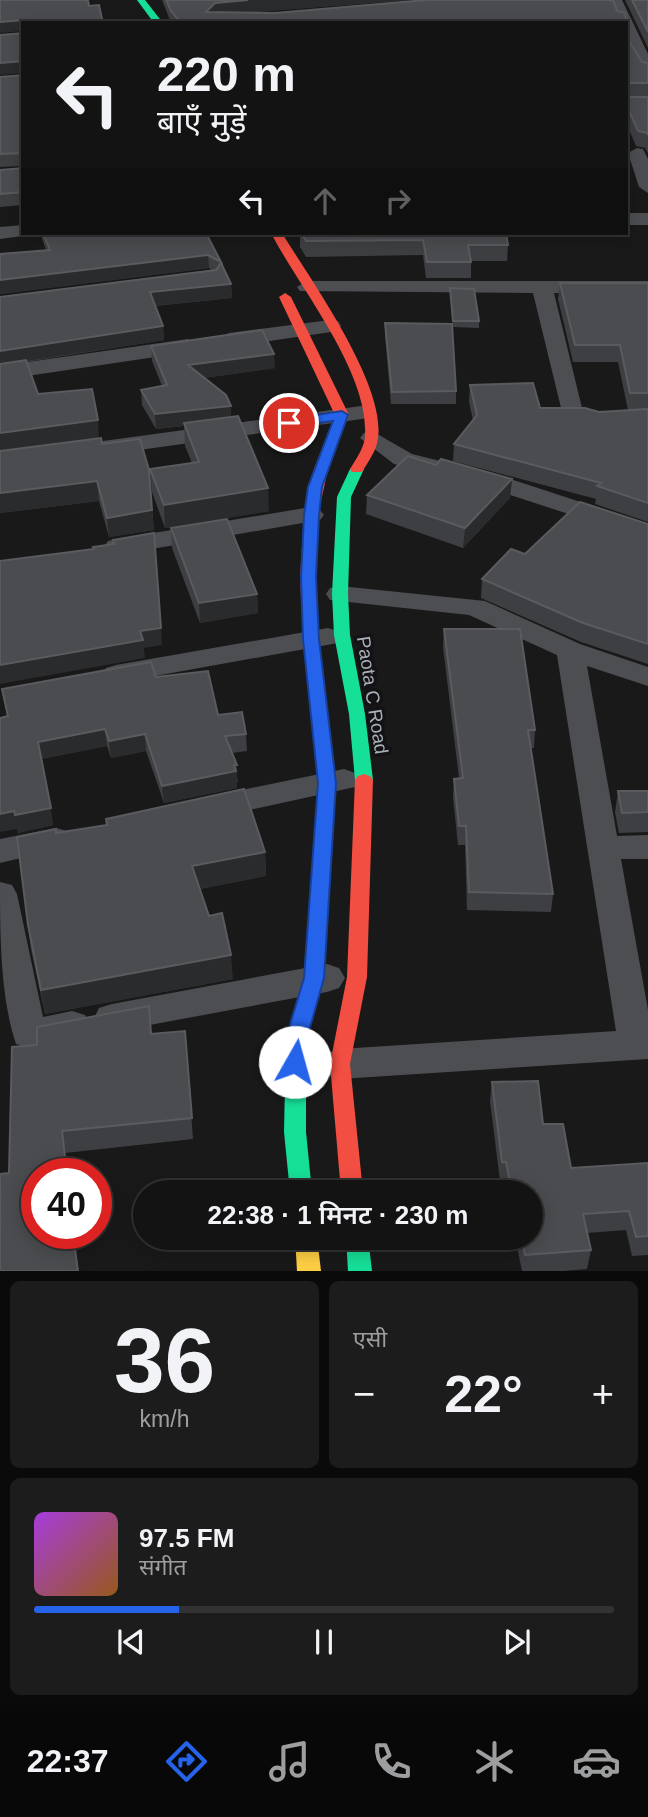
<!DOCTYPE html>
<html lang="hi">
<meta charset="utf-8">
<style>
body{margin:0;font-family:Arial,"Noto Sans Devanagari",sans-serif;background:#1c1c1c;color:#f1f3f6;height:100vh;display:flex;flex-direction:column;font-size:26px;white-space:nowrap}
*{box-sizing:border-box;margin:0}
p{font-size:23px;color:#9d9ea0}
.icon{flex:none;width:38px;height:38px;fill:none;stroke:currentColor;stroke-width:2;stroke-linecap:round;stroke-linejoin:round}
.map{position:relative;height:1271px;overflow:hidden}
.panel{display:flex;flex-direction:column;gap:10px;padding:10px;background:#0a0a0a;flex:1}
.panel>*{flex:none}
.hud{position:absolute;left:21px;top:21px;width:607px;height:214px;border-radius:0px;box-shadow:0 4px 18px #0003,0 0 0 2px #323233;background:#131313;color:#f1f3f6;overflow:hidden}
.speed{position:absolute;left:21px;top:1158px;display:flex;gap:14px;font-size:35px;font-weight:700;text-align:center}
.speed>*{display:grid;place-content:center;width:91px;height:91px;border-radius:50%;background:#131313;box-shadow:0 4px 18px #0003,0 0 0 2px #323233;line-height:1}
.speed .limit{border:10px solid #d22;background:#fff;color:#111}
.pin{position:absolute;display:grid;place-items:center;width:60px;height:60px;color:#fff;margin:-30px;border:4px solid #fff;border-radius:50%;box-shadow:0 2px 7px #0007}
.me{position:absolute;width:77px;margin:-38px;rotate:7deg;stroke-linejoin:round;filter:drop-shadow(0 0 5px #0008)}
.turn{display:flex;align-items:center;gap:24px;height:147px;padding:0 21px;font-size:32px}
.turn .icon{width:91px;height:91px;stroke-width:2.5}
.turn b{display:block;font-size:49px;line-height:60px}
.lanes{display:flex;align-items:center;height:66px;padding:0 21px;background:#0003;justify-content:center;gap:35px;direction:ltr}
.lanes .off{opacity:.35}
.big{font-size:52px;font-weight:600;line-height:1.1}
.panel .widget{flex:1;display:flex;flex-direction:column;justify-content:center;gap:10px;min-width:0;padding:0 24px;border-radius:10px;background:#1c1c1c}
.panel .dial{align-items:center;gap:0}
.dial b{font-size:91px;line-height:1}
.song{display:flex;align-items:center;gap:21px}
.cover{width:84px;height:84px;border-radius:10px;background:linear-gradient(135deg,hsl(280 70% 55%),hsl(30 70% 35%))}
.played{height:7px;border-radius:4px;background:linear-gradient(90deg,#2563eb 25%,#323233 25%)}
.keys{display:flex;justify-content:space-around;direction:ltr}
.heat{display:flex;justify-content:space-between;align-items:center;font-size:38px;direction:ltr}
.panel .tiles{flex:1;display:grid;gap:10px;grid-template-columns:1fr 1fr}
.widget:last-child{grid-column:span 2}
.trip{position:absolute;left:133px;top:1180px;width:410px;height:70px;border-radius:35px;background:#131313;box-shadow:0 4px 18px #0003,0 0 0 2px #323233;font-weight:600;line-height:70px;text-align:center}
.dock{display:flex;height:112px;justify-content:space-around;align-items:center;background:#080808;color:#9d9ea0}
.dock .icon{width:49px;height:49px}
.dock .active{color:#2563eb}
.dock b{font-size:32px;color:#f1f3f6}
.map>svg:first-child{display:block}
</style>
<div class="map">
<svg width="648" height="1271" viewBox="0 0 648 1271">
<rect width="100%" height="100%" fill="#191919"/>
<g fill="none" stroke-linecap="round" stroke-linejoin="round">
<!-- street -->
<path fill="#4d4e52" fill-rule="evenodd" d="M608,0H622L648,54V76C630,71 626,38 626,23H618Z
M637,148L643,149L648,159V193L639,187L628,153Z
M626,213H648V225H626Z
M23,225V233H32L30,235L0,239V227Z
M307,281H648V293H554L582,408L597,413L648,412V426L597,427L563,416L533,293L300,291L297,287Z
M330,320L338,321L341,326L338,331L229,347L218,340L229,333Z
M188,339L199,346L196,351L0,380V366Z
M361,406L369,408L373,413L369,418L103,455L94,453L91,448L94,443L103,441Z
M372,431L412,454L501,476L648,524V540L483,486L394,464L360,438L364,433Z
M311,507L320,510L324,515L320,520L117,555L108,553L104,547L108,541L117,539Z
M340,586L485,601L580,644L648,667V686L587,666L617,836L648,835V859H621L648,1010V1059L340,1079L327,1075L322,1064L327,1053L340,1049L616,1031L557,655L469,615L330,600L326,594L330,588Z
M328,628L338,631L342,637L338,643L116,683L106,680L102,674L106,668L116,665Z
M344,769L355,773L360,780L355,787L212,818L201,815L196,807L201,799L212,796Z
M56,828L67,831L72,839L67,847L0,863V839Z
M0,882L12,885L17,894L43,1017L72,1011L85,1015L90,1025L85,1035L29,1048L16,1044C0,997 0,933 0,882Z
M327,964L339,968L345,978L339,988L327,992L112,1032L99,1028L94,1018L99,1008L112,1004Z"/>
<!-- fast -->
<path fill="#16e098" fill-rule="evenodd" d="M137,0H145L163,23H154Z
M357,465L364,469L351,497L348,594L350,635L365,714L373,780L370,784H358L355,780L349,714L334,635L332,594L337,497L350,469Z
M322,857L329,859L331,864L324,978L306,1038V1132L312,1192H290L284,1132L286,1038L304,978L313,864L315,859Z
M346,1237H368L372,1271H348Z"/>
<!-- slow -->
<path fill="#ffcf43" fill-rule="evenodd" d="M295,1237H317L321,1271H297Z"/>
<!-- jam -->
<path fill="#f24e42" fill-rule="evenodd" d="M271,233H282C310,279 386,384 378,438C377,450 368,462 362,472H352L350,469C356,459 365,447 365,435C369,372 299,287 271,233Z
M285,293L291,297L349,415L328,469L318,515L316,578L319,639L336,783L331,864L329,869H315L313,864L318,783L303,639L300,578L304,515L314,469L335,415L279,297Z
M364,774L370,776L373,780L367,977L350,1064L363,1192H341L330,1064L347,977L355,780L358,776Z"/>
</g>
<!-- wall -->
<path fill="#3e3f42" d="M162,0H410L254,12L617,11L626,23H171Z
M625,0H648V48Z
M626,23L629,41L642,62L648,63V153L645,148L636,146L626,122Z
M23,75V166L0,167V77Z
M23,168V205L0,207V170Z
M40,233H206L231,284L232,298L155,306L163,326L164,340L26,362L38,394L99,438L102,444L149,470L154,530L109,537L99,501L0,513V297L212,270L209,268L0,294V254L46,250Z
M300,233H506L508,245L507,261H471V278H426L423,255L306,257L300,247Z
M560,283H648V522L595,504L596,499L453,461L454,444L473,420L469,402L470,385L540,408L599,412L636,410H628L618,362H573L558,299Z
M450,288L479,321V328L453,327Z
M385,323L456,391V404H391L385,335Z
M151,346L275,368L204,378L231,406V417L269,511L165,528L152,492L150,469L192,463L185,446L184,426L156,429L142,405L141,390L162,386L152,361Z
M436,465L512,479L510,498L463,548L366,514L367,495Z
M648,524V664L581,642L481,598L482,579L525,554Z
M171,528L257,594L258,613L200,623L172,548Z
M444,629L535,730L534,748H531L553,894L551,912L467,910L465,845H458L453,797L454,779L459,778L443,647Z
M156,677L218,715L246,734L247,751L232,753L238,782H237V788L164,803L146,751L111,758L107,746L41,759L53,825L18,833L7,716L2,689Z
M618,791H648V832L619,833L615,812Z
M106,819L265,852L266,876L200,889L233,979L45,1014L31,949L28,925L56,833L107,825Z
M185,1031L193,1139L65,1153L9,1173L152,1034Z
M492,1082L543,1124L571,1168L648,1163V1255L632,1256L626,1230L587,1233L591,1250L587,1269L563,1271H522L515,1237H530V1192H506L504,1181H500L490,1101Z"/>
<!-- shaded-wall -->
<path fill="#2a2b2c" d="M248,0H410L216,15L206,12L215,3Z
M24,20L23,31L0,33V22Z
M23,61V73L0,75V63Z
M208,255L209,268L0,294V280Z
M231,284L232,298L151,306L150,292Z
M163,326L164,340L0,365V351Z
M274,354L275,368L189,380L188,365Z
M231,406V421L184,423V426L156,429L155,414Z
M98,420L99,439L0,452V433Z
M512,479L510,498L463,548L465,528Z
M97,481L99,501L0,513V493Z
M268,488L269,511L165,528L164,505Z
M152,510L154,530L109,537L107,518Z
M257,594L258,613L200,623L199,603Z
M161,628L162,645L144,648L145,658L0,684V665L140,631Z
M105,729L107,746L40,759L38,742Z
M145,734L146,751L111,758L109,741Z
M237,765V788L164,803L162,786Z
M51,808L53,825L18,833L17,829L0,832V814L14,811Z
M265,852L266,876L194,890L192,866Z
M231,955L233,979L45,1014L41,990Z"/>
<!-- building -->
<path fill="#4a4c4f" stroke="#595b5f" stroke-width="2" d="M0,0H88L89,6L99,5L103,23H24V20L0,22Z
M166,0H248L215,3L206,12L275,13L426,0H613L617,11L625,13L626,23H181L171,11Z
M632,0H648V32Z
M626,23L629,41L642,62L648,63V83H626Z
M23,33V61L0,63V35Z
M23,75V153L0,154V77Z
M626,97H648V135L647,133L638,131L626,104Z
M23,168V192L0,194V170Z
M43,233H206L221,262L208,255L0,280V254L50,250Z
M301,233H506L508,245H468L471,262H427L423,240L306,241Z
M221,263L231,284L150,292L163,326L0,351V297L216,270Z
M560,283H648V393H630L620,345H575Z
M450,288L474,289L479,321H453Z
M385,323L452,324L456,391L392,392Z
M262,330L274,354L188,365L226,395L231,406L155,414L141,390L167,385L151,346Z
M26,360L38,394L92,389L98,420L0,433V364Z
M533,383L540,408H585L599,412L648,409V503L597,486L601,483L454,444L477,415L470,385Z
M238,416L268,488L164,505L150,469L199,462L184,423Z
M101,438L102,444L140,439L149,470L152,510L107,518L97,481L0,493V451Z
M408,456L436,465L441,459L512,479L465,528L367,495Z
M580,502L648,524V644L583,623L482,579L511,549L525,554Z
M227,519L257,594L199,603L171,528Z
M154,533L161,628L140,631L143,640L0,665V561L94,549L93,547L114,544L113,540Z
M444,629H520L535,730H528L553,894L469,892L466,826H459L454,779L463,778Z
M151,662L156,677L208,671L218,715L242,712L246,734L225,736L237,765H234L236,771L162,786L145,734L109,741L105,729L38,742L51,808L15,815L14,811L0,814V718L8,716L2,689Z
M244,789L265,852L192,866L209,916L222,913L231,955L41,990L28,925L17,837L56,829V833L107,825L106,819Z
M618,791H648V812L622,813Z
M149,1006L151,1034L185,1031L192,1118L62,1131L67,1174H37V1234H73L78,1271H0V1174L9,1173L12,1047L37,1045V1027Z
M538,1081L543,1124H563L571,1168L648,1163V1236L636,1237L629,1211L583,1214L591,1250L525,1255L521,1237H530V1192H512L506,1162H502L492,1082Z"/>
<!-- route -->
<path fill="#2563eb" stroke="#184099" stroke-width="2" d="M342,411L348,415L322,487L319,515L316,578L319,639L336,783L324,978L307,1038L303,1068L295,1070L288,1068L285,1062L286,1038L304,978L318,783L303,639L301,578L304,515L308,487L333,421L289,427L283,423L289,419Z"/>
<g text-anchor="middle" stroke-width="7" stroke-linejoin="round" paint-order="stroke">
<!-- street labels -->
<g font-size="19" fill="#aab0b9" stroke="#131315">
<text transform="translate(373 695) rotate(81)" y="7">Paota C Road</text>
</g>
</g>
</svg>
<div class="speed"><div class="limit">40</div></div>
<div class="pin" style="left:289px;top:423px;background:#d93025"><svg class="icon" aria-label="arrive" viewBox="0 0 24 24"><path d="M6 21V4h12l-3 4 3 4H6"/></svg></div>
<svg class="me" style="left:295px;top:1062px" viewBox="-20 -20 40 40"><circle r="19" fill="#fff"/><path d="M0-13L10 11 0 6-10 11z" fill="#2563eb"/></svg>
<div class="trip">22:38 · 1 मिनट · 230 m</div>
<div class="hud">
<div class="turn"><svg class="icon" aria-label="left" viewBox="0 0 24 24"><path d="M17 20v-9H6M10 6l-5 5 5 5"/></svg><div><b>220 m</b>बाएँ मुड़ें</div></div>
<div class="lanes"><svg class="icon" aria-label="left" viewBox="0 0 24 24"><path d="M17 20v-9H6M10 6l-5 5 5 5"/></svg><svg class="icon off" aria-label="ahead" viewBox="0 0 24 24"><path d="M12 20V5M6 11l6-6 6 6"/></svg><svg class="icon off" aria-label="right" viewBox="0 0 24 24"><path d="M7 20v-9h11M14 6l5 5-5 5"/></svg></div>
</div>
</div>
<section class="panel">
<div class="tiles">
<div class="widget dial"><b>36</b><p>km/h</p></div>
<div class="widget"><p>एसी</p>
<div class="heat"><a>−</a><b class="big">22°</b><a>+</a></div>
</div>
<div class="widget">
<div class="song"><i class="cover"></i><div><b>97.5 FM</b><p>संगीत</p></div></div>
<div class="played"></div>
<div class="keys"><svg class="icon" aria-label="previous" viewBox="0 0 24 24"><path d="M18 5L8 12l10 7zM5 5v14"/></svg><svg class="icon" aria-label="pause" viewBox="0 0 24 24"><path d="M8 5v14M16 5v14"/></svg><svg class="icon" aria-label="next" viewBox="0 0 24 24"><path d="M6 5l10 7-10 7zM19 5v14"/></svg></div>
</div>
</div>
</section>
<nav class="dock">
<b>22:37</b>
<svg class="icon active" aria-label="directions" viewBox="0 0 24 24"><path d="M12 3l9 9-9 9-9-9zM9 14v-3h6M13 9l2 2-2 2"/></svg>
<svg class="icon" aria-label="music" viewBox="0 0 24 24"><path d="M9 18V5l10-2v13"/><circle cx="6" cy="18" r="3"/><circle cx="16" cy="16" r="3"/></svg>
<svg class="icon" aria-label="phone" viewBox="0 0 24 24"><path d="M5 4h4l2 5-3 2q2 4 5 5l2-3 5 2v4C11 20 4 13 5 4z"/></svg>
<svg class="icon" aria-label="climate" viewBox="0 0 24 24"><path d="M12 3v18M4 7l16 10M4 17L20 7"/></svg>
<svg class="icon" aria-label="car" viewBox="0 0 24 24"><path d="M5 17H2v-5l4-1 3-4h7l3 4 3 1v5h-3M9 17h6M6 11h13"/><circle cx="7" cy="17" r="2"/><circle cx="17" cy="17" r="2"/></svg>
</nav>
